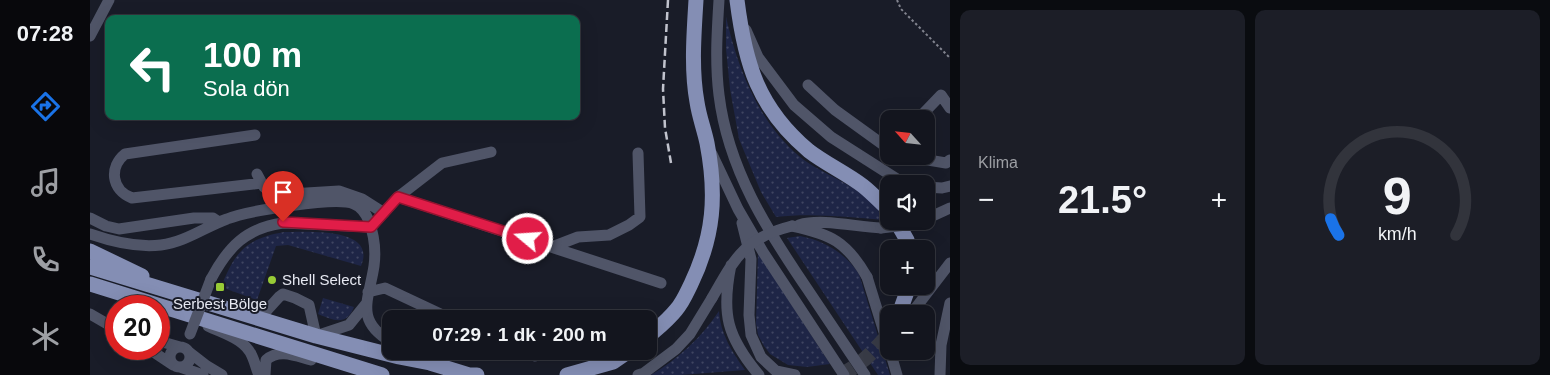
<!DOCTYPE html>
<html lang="tr">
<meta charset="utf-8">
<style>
body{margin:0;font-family:Helvetica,sans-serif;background:#1c1e27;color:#f1f3f6;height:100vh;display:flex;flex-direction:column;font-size:19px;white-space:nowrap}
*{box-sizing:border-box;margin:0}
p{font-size:16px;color:#9d9fa4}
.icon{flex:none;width:28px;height:28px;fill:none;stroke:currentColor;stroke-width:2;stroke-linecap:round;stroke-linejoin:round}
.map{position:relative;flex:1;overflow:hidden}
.sheet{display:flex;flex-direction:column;gap:10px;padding:10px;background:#0a0c10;width:600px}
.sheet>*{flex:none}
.hud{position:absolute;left:15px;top:15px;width:475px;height:105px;border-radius:10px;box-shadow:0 5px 20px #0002,0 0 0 1px #32343c;background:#0b6e4f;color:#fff;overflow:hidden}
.needle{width:32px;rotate:297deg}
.tools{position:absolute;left:790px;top:110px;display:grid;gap:10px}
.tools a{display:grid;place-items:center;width:55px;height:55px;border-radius:10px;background:#13151e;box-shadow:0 5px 20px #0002,0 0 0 1px #32343c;font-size:25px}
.speed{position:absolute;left:15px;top:295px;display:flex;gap:10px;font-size:25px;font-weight:700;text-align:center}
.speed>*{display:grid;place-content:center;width:65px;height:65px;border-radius:50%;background:#13151e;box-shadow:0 5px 20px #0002,0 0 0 1px #32343c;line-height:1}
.speed .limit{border:8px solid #d22;background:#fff;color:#111}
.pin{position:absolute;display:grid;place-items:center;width:42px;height:42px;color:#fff;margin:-51px -21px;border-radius:50% 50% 50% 0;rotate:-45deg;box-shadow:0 0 5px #0007}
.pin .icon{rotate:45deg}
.me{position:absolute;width:55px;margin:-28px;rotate:288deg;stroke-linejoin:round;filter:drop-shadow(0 0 4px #0008)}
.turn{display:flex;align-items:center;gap:18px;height:105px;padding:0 15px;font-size:22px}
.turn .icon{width:65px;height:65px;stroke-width:2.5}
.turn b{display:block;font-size:35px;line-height:42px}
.big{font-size:38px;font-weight:700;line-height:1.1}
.sheet .widget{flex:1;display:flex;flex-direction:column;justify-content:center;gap:8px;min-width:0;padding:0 18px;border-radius:10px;background:#1c1e27}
.sheet .dial{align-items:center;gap:0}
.dial svg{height:130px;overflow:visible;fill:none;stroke:#32343c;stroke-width:7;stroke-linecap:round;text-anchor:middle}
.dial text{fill:#f1f3f6;stroke:none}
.heat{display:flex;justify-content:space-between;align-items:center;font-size:28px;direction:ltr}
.sheet .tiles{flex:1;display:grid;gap:10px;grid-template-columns:repeat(2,1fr)}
.trip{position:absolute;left:292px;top:310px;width:275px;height:50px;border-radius:10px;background:#13151e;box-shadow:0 5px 20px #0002,0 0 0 1px #32343c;font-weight:700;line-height:50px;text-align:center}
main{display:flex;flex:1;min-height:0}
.tabs{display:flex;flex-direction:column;width:90px;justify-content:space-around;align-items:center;background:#08080c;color:#9d9fa4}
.tabs .icon{width:35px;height:35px}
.tabs .selected{color:#1a73e8}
.tabs b{font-size:22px;color:#f1f3f6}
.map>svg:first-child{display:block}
</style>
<main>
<nav class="tabs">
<b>07:28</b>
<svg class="icon selected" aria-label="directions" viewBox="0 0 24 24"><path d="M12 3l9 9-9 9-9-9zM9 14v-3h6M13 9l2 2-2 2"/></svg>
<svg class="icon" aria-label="music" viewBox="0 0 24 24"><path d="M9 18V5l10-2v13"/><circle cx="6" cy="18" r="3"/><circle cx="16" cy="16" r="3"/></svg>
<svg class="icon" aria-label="phone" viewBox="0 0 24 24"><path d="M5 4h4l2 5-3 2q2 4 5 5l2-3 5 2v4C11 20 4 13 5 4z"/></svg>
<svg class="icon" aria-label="climate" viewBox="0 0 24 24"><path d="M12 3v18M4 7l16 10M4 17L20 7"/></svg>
</nav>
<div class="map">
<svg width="860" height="375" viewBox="0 0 860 375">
<defs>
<pattern id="grass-dots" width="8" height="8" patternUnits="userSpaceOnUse" patternTransform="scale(1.25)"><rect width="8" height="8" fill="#1e2546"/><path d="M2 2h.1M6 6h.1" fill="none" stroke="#3f4561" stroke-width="1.8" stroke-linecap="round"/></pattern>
</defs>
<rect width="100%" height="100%" fill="#191c28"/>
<!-- grass -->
<path fill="url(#grass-dots)" d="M636,17C648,69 668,121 709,156C732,176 783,189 793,220C757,217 721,213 686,217L671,192L649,139L640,89L636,49Z
M194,232C214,232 288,226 271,266L198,245L186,246L167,300L131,287C145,252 155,239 194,232Z
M710,236C735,241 755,253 769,274L800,375H788L697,238Z
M668,253L740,364L717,367L698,365L680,354L674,346L668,335L666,323Z
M233,298L264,307C256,327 243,320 228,314Z
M629,311C630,333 642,352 655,370L591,375H561C588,359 612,337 629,311Z"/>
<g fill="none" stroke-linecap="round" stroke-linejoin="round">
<!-- major-tunnel -->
<path stroke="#383b46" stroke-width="15" stroke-dasharray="15 8" stroke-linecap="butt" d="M750,375C770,366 784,351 799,334"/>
<!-- path -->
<path stroke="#82848f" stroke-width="2" stroke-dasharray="2.5 2.5" stroke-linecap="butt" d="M807,0L811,9L860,58"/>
<!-- minor -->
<path stroke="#505568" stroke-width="11" d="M629,0C627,32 625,63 629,95C638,169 677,230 718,290C737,318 756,347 775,375
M656,30L668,57L704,105L741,137L810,181L820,184
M0,36L19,0
M718,85L745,110L799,149
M828,119L851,95L860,108
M165,135L35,154C19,167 21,190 42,198L172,183
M622,154L648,209L673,252L754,375
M814,156L856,163L860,160
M167,174L174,187L184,195L249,191L272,199L294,213
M836,187L852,188L860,186
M308,197L571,283
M0,218L16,226L29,229L104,218H123L129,222
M836,219L860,208
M652,223L661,259L659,315L661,335L671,357L686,371L705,375
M709,225C732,218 766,227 791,228
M702,226C741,234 757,242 777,277
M0,234C23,242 47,248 71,245C95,242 115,227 137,219C157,211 247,196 264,204C272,207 276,214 279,221C284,235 286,251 284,266C279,300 264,320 301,342
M462,247L488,237L519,235L539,225L550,217L548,153
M121,279C138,247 156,228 193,223L281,227L308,197L352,163L401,152
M278,292L295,288L361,319
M0,314L26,329
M821,314L860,263
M169,319L189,297L193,294L205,298L219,305L226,336L259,325L276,304
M118,326C134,334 155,339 162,356C165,362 166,369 169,375
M69,341L90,347
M80 357a10 10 0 1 1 20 0a10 10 0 1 1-20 0Z
M59,349L83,365
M429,351L445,356L452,351
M800,351L807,375
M99,352L117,366L132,375
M90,367L113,375
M175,375L176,360C189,348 206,356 221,360
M548,375L554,373L586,349L600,334L622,298
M850,375L851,345L860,303"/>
<!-- major -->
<path stroke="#848eb4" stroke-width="15" d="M647,0C655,64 668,108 719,151C736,164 756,173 773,186C782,193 790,202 799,210
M806,221L817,240L819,249
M0,251L52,276
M0,267L226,336L309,357L340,363L379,375H387
M0,284L292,375
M809,314L819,286
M559,336C568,328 578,320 586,310C593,302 597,292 601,284C624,236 627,195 617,143C614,129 609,116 607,102C601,69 604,33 606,0
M477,375L523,362L539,351"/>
<!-- rail -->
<path stroke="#c1c3cd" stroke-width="2.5" stroke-dasharray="8 4" stroke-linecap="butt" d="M578,0L573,89L575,128L581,163"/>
<!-- minor-bridge -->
<path stroke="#505568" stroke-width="11" d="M791,228L816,225L829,221
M641,265C631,314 637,337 669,375
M777,277L799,348
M622,298C645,258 654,238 702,226
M100,334L121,279"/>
</g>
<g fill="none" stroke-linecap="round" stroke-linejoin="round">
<!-- route casing -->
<g stroke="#92132f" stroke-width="12">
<path id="route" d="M193,222L281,227L308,197L438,239"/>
</g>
<!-- route -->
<use href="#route" stroke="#e11d48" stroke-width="9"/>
</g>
<!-- markers -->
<g fill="#98cb36" stroke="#191c28" stroke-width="2">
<circle cx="182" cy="280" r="5"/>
<rect x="125" y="282" width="10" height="10" rx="2.5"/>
</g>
<g text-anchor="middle" stroke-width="4" stroke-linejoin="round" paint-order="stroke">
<!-- poi labels -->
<g font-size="15" fill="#e6e8f1" stroke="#191c28" text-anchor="start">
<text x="192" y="285">Shell Select</text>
<text x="130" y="309" text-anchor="middle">Serbest Bölge</text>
</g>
</g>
</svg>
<div class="tools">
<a><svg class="needle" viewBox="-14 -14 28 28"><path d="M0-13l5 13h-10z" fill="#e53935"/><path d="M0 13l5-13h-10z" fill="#9d9fa4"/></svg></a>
<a><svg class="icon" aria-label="sound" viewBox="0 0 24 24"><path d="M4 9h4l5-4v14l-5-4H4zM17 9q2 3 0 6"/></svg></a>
<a>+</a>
<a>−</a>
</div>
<div class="speed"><div class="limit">20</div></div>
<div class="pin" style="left:193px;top:222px;background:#d93025"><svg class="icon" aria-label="arrive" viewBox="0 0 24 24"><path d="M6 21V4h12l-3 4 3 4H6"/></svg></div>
<svg class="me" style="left:438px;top:239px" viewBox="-20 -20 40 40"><circle r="17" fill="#e11d48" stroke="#fff" stroke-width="3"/><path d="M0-11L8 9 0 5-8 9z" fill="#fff"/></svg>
<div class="trip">07:29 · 1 dk · 200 m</div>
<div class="hud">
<div class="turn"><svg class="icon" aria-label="left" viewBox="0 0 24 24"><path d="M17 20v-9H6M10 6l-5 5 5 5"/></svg><div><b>100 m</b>Sola dön</div></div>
</div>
</div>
<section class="sheet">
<div class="tiles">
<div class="widget"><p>Klima</p>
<div class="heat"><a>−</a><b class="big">21.5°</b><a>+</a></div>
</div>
<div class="widget dial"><svg viewBox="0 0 100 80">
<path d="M14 69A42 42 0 1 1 86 69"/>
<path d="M14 69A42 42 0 0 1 9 59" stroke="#1a73e8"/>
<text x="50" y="56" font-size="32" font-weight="700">9</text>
<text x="50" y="72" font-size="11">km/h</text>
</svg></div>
</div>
</section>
</main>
